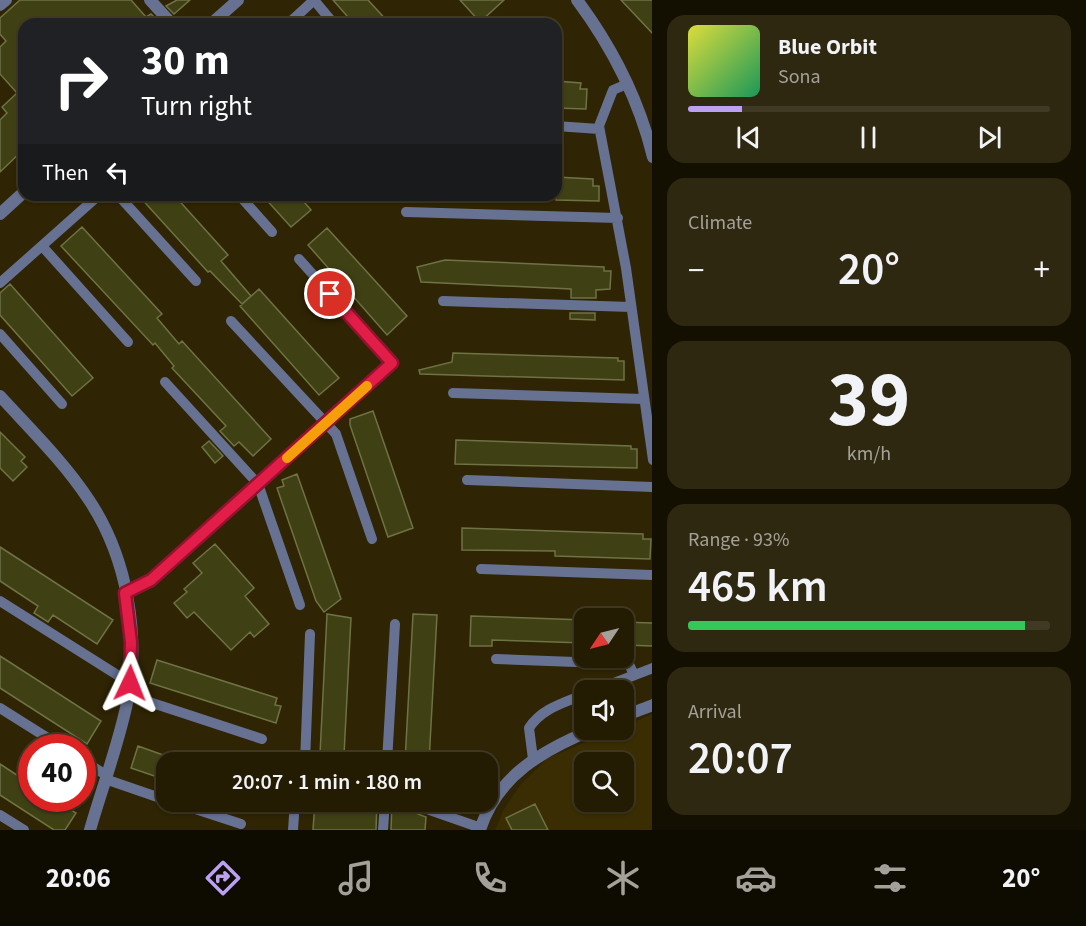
<!DOCTYPE html>
<meta charset="utf-8">
<style>
body{margin:0;font-family:"Source Sans 3",sans-serif;background:#2f2811;color:#f1f3f6;height:100vh;display:flex;flex-direction:column;font-size:22px;white-space:nowrap}
*{box-sizing:border-box;margin:0}
p{font-size:20px;color:#a3a199}
.icon{flex:none;width:33px;height:33px;fill:none;stroke:currentColor;stroke-width:2;stroke-linecap:round;stroke-linejoin:round}
.map{position:relative;flex:1;overflow:hidden}
.drawer{display:flex;flex-direction:column;gap:15px;padding:15px;background:#130f01;width:434px}
.drawer>*{flex:none}
.top-card{position:absolute;left:18px;top:18px;width:544px;height:183px;border-radius:18px;box-shadow:0 2px 4px #0004,0 0 0 2px #403924;background:#202124;color:#fff;overflow:hidden}
.needle{width:39px;rotate:235deg}
.buttons{position:absolute;left:574px;top:608px;display:grid;gap:12px}
.buttons a{display:grid;place-items:center;width:60px;height:60px;border-radius:12px;background:#231b02;box-shadow:0 2px 4px #0004,0 0 0 2px #403924;font-size:30px}
.speed{position:absolute;left:18px;top:734px;display:flex;gap:12px;font-size:30px;font-weight:700;text-align:center}
.speed>*{display:grid;place-content:center;width:78px;height:78px;border-radius:50%;background:#231b02;box-shadow:0 2px 4px #0004,0 0 0 2px #403924;line-height:1}
.speed .limit{border:9px solid #d22;background:#fff;color:#111}
.pin{position:absolute;display:grid;place-items:center;width:51px;height:51px;color:#fff;margin:-26px;border:3px solid #fff;border-radius:50%;box-shadow:0 2px 6px #0007}
.me{position:absolute;width:66px;margin:-33px;rotate:2deg;stroke-linejoin:round;filter:drop-shadow(0 0 4px #0008)}
.turn{display:flex;align-items:center;gap:21px;height:126px;padding:0 24px;font-size:27px}
.turn .icon{width:78px;height:78px;stroke-width:2.5}
.turn b{display:block;font-size:42px;line-height:51px}
.then{display:flex;align-items:center;height:57px;padding:0 24px;background:#0003;gap:12px;font-size:22px}
.big{font-size:45px;font-weight:600;line-height:1.1}
.drawer .card{flex:1;display:flex;flex-direction:column;justify-content:center;gap:9px;min-width:0;padding:0 21px;border-radius:18px;background:#2f2811}
.drawer .dial{align-items:center;gap:0}
.dial b{font-size:78px;line-height:1}
.song{display:flex;align-items:center;gap:18px}
.cover{width:72px;height:72px;border-radius:9px;background:linear-gradient(135deg,hsl(60 70% 55%),hsl(150 70% 35%))}
.played{height:6px;border-radius:3px;background:linear-gradient(90deg,#bca0f2 15%,#403924 15%)}
.keys{display:flex;justify-content:space-around;direction:ltr}
.heat{display:flex;justify-content:space-between;align-items:center;font-size:33px;direction:ltr}
.charge{height:9px;border-radius:4px;background:linear-gradient(90deg,#34c759 93%,#403924 0)}
.trip{position:absolute;left:156px;top:752px;width:342px;height:60px;border-radius:18px;background:#231b02;box-shadow:0 2px 4px #0004,0 0 0 2px #403924;font-weight:600;line-height:60px;text-align:center}
.tabs{display:flex;height:96px;justify-content:space-around;align-items:center;background:#0e0b01;color:#a3a199}
.tabs .icon{width:42px;height:42px}
.tabs .on{color:#bca0f2}
.tabs b{font-size:27px;color:#f1f3f6}
main{display:flex;flex:1;min-height:0}
.map>svg:first-child{display:block}
</style>
<main>
<div class="map">
<svg width="653" height="830" viewBox="0 0 653 830">
<rect width="100%" height="100%" fill="#2f2403"/>
<!-- built -->
<path fill="#3a2d03" fill-rule="evenodd" d="M652,714V830H495L504,809L521,784L548,758L617,729H624V726ZM585,762H624V801H585Z"/>
<!-- building -->
<path fill="#3f4115" stroke="#6f7245" stroke-width="1.5" d="M20,0H131L146,17L151,14L161,24H24V149L0,172V120L7,113L2,107L17,93L0,74V47L6,41L0,34V18Z
M177,0H190L174,14L166,6Z
M333,0H368L390,24H354Z
M460,0H504L480,22Z
M621,0H653V34Z
M556,81L581,83L580,89H587L586,109L556,108Z
M556,177L593,179V186H599V201L556,200Z
M138,195H174L228,255L221,261L251,296L242,304L210,271L208,272Z
M262,195H298L311,210L291,227Z
M82,227L162,314L157,318L179,344L182,341L271,439L253,456L239,442L234,446L220,431L226,426L172,368L174,366L155,343L153,345L61,246Z
M327,228L407,316L387,335L308,245Z
M445,260L604,267V271H611L610,289L596,290V298H571V289L421,282L417,267Z
M10,284L93,378L72,396L0,315V293Z
M259,289L339,378L319,395L240,306Z
M570,313H595V320L570,319Z
M453,353L618,358V361H624V380L420,374L419,370L452,362Z
M373,411L413,528L388,537L350,425V419Z
M0,432L25,457L21,461L27,467L13,481L0,468Z
M456,440L631,446V449H637V468L455,464Z
M209,441L223,456L215,463L202,447Z
M297,474L341,599L324,612L316,601L277,488L284,486L282,480Z
M462,528L643,534V539H651L650,559L555,556V551L462,550Z
M215,544L254,588L245,596L269,624L254,637L250,632L231,650L194,612L187,618L174,603L187,592L184,589L202,573L193,563Z
M0,547L113,620L97,644L53,615L48,622L34,613L38,606L0,581Z
M327,614L351,618L344,755H342V762H321L320,754Z
M413,614L437,615L429,762H405Z
M471,616L585,620V643L492,640V646H470Z
M624,622L653,623V646L624,645Z
M0,656L101,721L87,744L0,688Z
M157,660L277,698L275,705L281,706L276,723L150,683Z
M138,746L166,756V780L131,768Z
M0,764L32,785V798H52L76,813L65,830H54L0,795Z
M315,801H377L376,830H313Z
M392,801H397L402,808L426,817L425,830H391Z
M535,804L548,830H512L506,818Z"/>
<g fill="none" stroke-linecap="round" stroke-linejoin="round">
<!-- service -->
<path stroke="#677192" stroke-width="10" d="M314,0L334,24
M288,24L314,0
M627,84L613,90L599,126L626,268L653,460
M556,126L599,129
M118,195L196,281
M239,195L272,232
M406,212L618,218
M42,246L128,342
M0,283L99,195
M443,301L631,307
M231,321L336,434L372,539
M0,334L62,404
M165,382L258,484L300,605
M453,393L643,399
M467,480L653,487
M481,569L653,575
M125,593L151,581L392,363L299,259
M0,601L130,683
M496,659L629,664L634,675
M596,690L653,668
M128,695L262,739
M0,708L62,747
M533,759L529,728C542,708 564,703 585,694
M82,760L106,775
M305,762L310,634
M387,762L395,624
M105,779L166,800
M171,801L241,824
M404,801L481,828
M0,815L24,830
M293,830L295,801
M383,830L385,801"/>
<!-- minor -->
<path stroke="#677192" stroke-width="12" d="M150,0L172,24
M0,5L6,0
M624,716L653,705
M480,830C497,775 545,749 594,729"/>
<!-- tertiary -->
<path stroke="#677192" stroke-width="12" d="M577,0C612,47 639,100 653,157
M211,24L238,0
M0,214L24,192
M0,396C31,430 64,462 89,500C127,557 141,636 127,703C118,746 102,788 90,830"/>
</g>
<g fill="none" stroke-linecap="round" stroke-linejoin="round">
<!-- route casing -->
<g stroke="#92132f" stroke-width="15">
<path id="route" d="M130,683L131,642L125,593L151,580L392,363L330,294"/>
</g>
<!-- route -->
<use href="#route" stroke="#e11d48" stroke-width="10"/>
<!-- slow -->
<path stroke="#f59e0b" stroke-width="10" d="M287,458L367,386"/>
</g>
</svg>
<div class="buttons">
<a><svg class="needle" viewBox="-14 -14 28 28"><path d="M0-13l5 13h-10z" fill="#e53935"/><path d="M0 13l5-13h-10z" fill="#a3a199"/></svg></a>
<a><svg class="icon" aria-label="sound" viewBox="0 0 24 24"><path d="M4 9h4l5-4v14l-5-4H4zM17 9q2 3 0 6"/></svg></a>
<a><svg class="icon" aria-label="search" viewBox="0 0 24 24"><circle cx="10" cy="10" r="6"/><path d="M15 15l6 6"/></svg></a>
</div>
<div class="speed"><div class="limit">40</div></div>
<div class="pin" style="left:330px;top:294px;background:#d93025"><svg class="icon" aria-label="arrive" viewBox="0 0 24 24"><path d="M6 21V4h12l-3 4 3 4H6"/></svg></div>
<svg class="me" style="left:130px;top:683px" viewBox="-20 -20 40 40"><path d="M0-17L14 15 0 8-14 15z" fill="#e11d48" stroke="#fff" stroke-width="4"/></svg>
<div class="trip">20:07 · 1 min · 180 m</div>
<div class="top-card">
<div class="turn"><svg class="icon" aria-label="right" viewBox="0 0 24 24"><path d="M7 20v-9h11M14 6l5 5-5 5"/></svg><div><b>30 m</b>Turn right</div></div>
<div class="then">Then<svg class="icon" aria-label="left" viewBox="0 0 24 24"><path d="M17 20v-9H6M10 6l-5 5 5 5"/></svg></div>
</div>
</div>
<section class="drawer">
<div class="card">
<div class="song"><i class="cover"></i><div><b>Blue Orbit</b><p>Sona</p></div></div>
<div class="played"></div>
<div class="keys"><svg class="icon" aria-label="previous" viewBox="0 0 24 24"><path d="M18 5L8 12l10 7zM5 5v14"/></svg><svg class="icon" aria-label="pause" viewBox="0 0 24 24"><path d="M8 5v14M16 5v14"/></svg><svg class="icon" aria-label="next" viewBox="0 0 24 24"><path d="M6 5l10 7-10 7zM19 5v14"/></svg></div>
</div>
<div class="card"><p>Climate</p>
<div class="heat"><a>−</a><b class="big">20°</b><a>+</a></div>
</div>
<div class="card dial"><b>39</b><p>km/h</p></div>
<div class="card"><p>Range · 93%</p><b class="big">465 km</b><div class="charge"></div></div>
<div class="card"><p>Arrival</p><b class="big">20:07</b></div>
</section>
</main>
<nav class="tabs">
<b>20:06</b>
<svg class="icon on" aria-label="directions" viewBox="0 0 24 24"><path d="M12 3l9 9-9 9-9-9zM9 14v-3h6M13 9l2 2-2 2"/></svg>
<svg class="icon" aria-label="music" viewBox="0 0 24 24"><path d="M9 18V5l10-2v13"/><circle cx="6" cy="18" r="3"/><circle cx="16" cy="16" r="3"/></svg>
<svg class="icon" aria-label="phone" viewBox="0 0 24 24"><path d="M5 4h4l2 5-3 2q2 4 5 5l2-3 5 2v4C11 20 4 13 5 4z"/></svg>
<svg class="icon" aria-label="climate" viewBox="0 0 24 24"><path d="M12 3v18M4 7l16 10M4 17L20 7"/></svg>
<svg class="icon" aria-label="car" viewBox="0 0 24 24"><path d="M5 17H2v-5l4-1 3-4h7l3 4 3 1v5h-3M9 17h6M6 11h13"/><circle cx="7" cy="17" r="2"/><circle cx="17" cy="17" r="2"/></svg>
<svg class="icon" aria-label="filters" viewBox="0 0 24 24"><path d="M4 7h16M4 17h16"/><circle cx="9" cy="7" r="2"/><circle cx="15" cy="17" r="2"/></svg>
<b>20°</b>
</nav>
